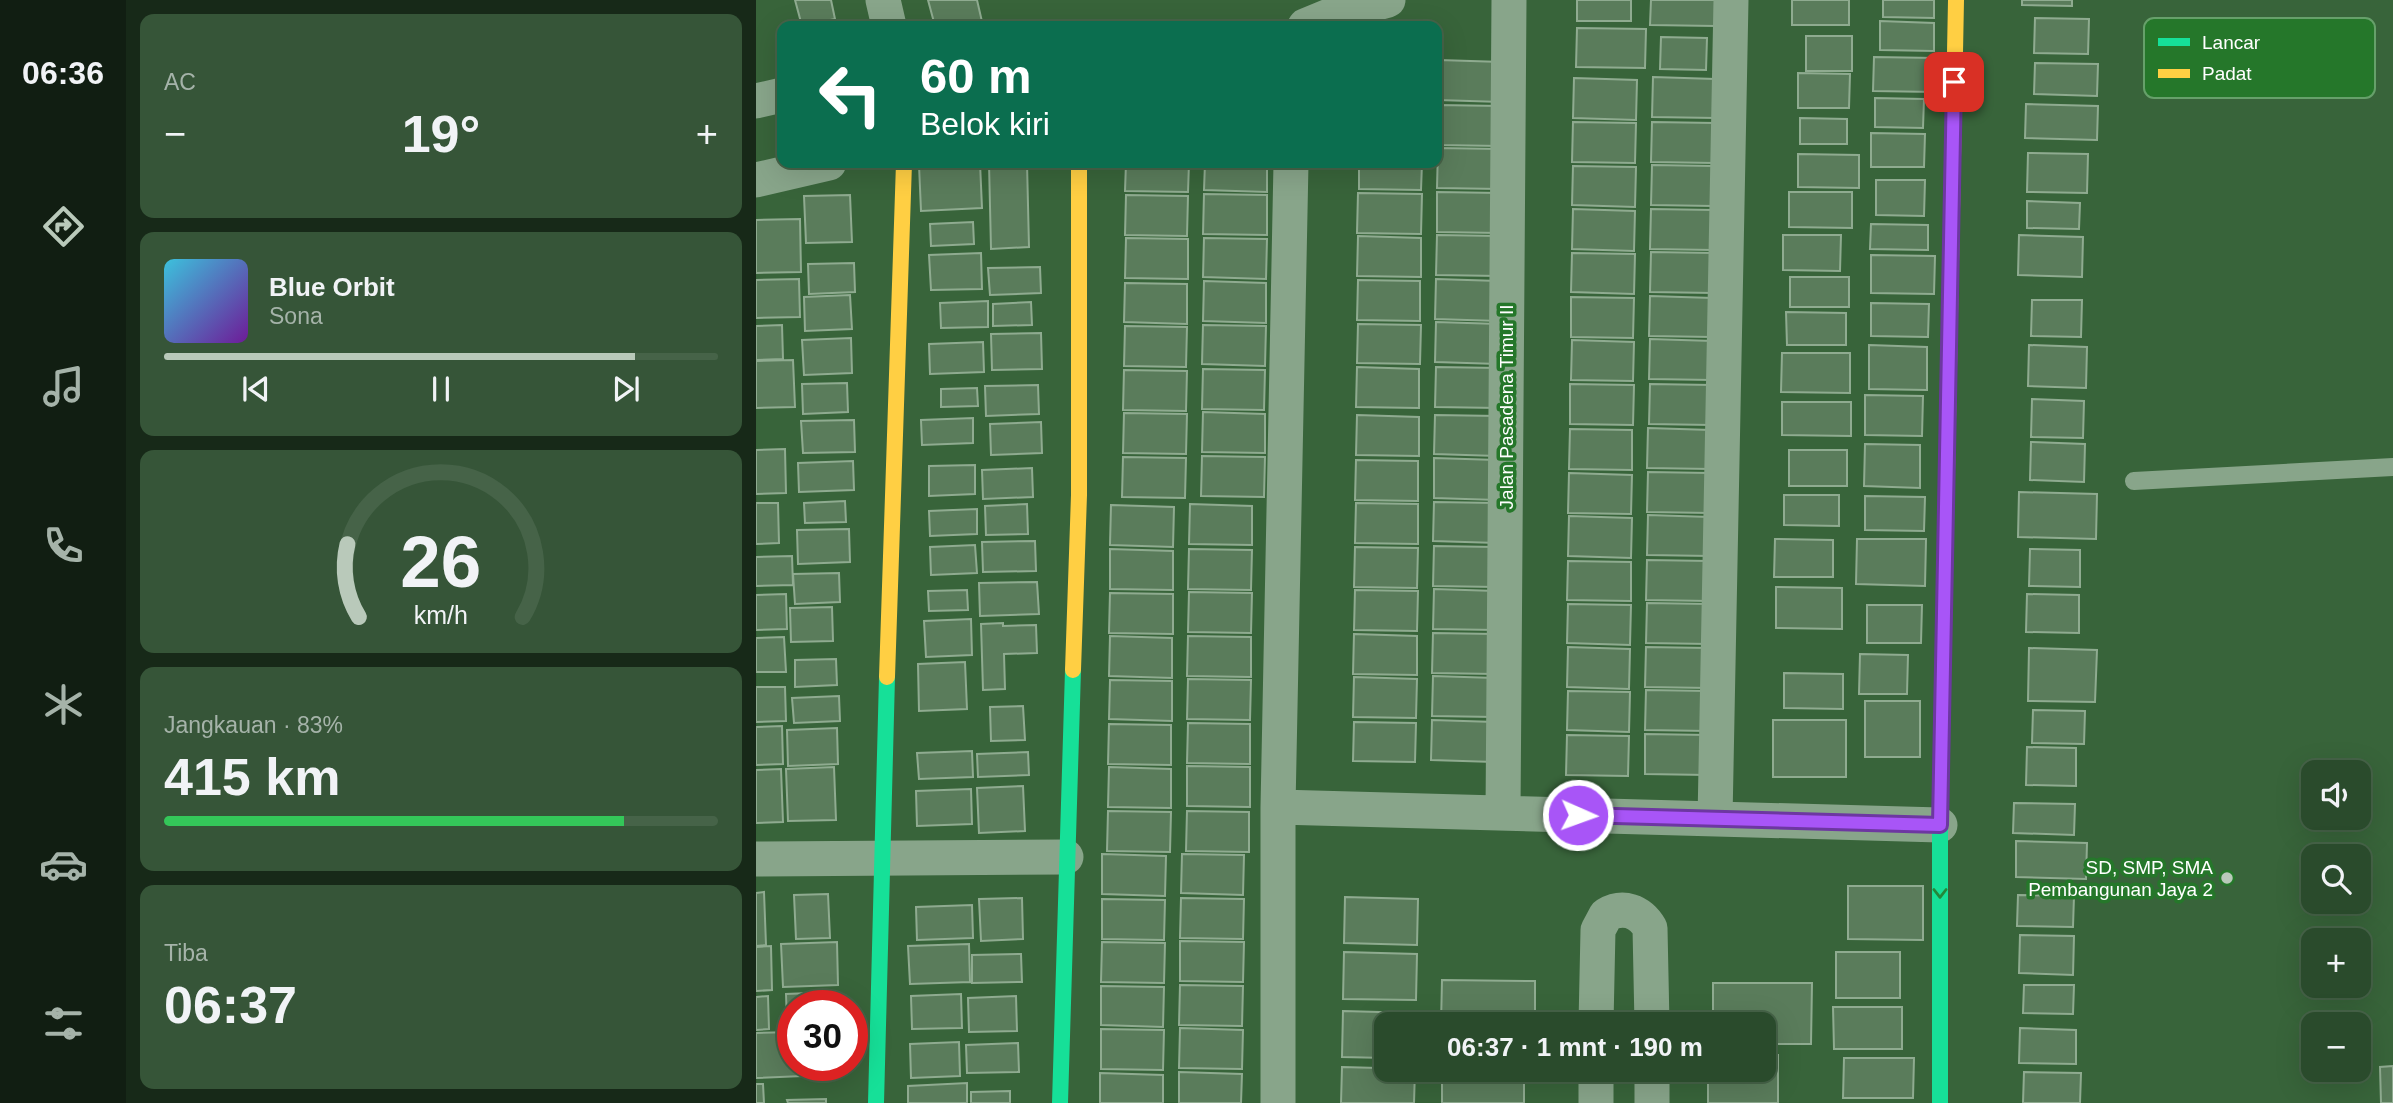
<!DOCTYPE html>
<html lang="id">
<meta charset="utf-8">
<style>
body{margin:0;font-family:Helvetica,sans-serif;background:#365538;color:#f1f3f6;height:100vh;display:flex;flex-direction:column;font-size:26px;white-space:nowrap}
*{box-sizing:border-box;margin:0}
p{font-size:23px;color:#a5b3a9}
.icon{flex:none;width:38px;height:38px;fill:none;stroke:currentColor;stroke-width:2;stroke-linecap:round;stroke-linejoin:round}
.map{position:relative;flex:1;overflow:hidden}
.drawer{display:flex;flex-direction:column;gap:14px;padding:14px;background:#172918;width:630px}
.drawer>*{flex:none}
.banner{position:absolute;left:21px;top:21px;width:665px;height:147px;border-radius:14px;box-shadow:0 7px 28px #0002,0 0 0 2px #466348;background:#0b6e4f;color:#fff;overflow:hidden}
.tools{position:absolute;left:1545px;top:760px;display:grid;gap:14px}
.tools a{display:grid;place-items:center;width:70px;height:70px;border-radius:14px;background:#2a4b2c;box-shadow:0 7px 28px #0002,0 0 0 2px #466348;font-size:35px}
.speed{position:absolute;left:21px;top:990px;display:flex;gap:14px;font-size:35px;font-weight:700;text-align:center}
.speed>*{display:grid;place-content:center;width:91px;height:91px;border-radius:50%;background:#2a4b2c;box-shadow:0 7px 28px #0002,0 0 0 2px #466348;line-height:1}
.speed .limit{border:10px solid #d22;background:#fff;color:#111}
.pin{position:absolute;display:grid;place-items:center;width:60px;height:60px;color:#fff;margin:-30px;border-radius:14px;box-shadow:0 4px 10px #0006}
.me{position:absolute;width:77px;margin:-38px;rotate:92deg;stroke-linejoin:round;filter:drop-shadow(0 0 5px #0008)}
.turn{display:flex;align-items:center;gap:24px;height:147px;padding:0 28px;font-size:32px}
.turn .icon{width:91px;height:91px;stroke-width:2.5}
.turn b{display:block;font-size:49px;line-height:60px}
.big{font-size:52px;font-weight:700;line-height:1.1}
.drawer .card{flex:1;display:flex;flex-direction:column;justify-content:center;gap:10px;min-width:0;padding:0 24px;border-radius:14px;background:#365538}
.drawer .dial{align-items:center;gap:0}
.dial svg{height:182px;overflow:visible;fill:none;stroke:#466348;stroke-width:7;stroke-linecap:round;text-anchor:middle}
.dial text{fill:#f1f3f6;stroke:none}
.song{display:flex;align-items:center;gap:21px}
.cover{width:84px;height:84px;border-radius:10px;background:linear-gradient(135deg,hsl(190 70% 55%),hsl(280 70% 35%))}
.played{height:7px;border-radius:4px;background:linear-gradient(90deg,#b9c9ba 85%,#466348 85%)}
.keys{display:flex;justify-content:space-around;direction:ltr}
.heat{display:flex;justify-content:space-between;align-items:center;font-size:38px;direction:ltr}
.charge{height:10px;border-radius:5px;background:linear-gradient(90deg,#34c759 83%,#466348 0)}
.trip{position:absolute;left:618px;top:1012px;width:402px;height:70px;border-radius:14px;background:#2a4b2c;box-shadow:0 7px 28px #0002,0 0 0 2px #466348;font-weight:700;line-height:70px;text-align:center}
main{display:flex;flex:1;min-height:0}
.dock{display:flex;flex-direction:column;width:126px;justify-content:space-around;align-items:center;background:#111e12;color:#a5b3a9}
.dock .icon{width:49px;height:49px}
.dock .selected{color:#b9c9ba}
.dock b{font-size:32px;color:#f1f3f6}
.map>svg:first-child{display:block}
</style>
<main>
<nav class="dock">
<b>06:36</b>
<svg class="icon selected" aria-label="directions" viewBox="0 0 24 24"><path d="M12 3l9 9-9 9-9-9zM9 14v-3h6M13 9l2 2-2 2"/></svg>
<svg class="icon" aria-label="music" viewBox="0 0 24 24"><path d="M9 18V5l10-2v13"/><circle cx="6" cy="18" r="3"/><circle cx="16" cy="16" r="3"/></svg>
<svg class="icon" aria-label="phone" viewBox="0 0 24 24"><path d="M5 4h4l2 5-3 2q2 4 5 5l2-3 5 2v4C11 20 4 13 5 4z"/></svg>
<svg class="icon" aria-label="climate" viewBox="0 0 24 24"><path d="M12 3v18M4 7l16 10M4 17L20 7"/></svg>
<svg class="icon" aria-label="car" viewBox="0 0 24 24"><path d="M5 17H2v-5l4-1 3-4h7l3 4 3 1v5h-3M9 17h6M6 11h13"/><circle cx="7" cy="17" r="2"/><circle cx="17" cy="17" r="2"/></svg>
<svg class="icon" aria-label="filters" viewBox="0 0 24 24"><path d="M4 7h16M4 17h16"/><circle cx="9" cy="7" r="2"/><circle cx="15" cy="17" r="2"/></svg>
</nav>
<section class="drawer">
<div class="card"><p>AC</p>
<div class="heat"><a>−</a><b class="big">19°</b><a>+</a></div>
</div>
<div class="card">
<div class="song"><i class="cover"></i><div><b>Blue Orbit</b><p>Sona</p></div></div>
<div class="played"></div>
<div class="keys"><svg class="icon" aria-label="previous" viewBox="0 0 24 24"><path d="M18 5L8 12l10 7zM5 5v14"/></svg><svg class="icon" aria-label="pause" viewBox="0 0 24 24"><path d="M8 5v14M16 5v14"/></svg><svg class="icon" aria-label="next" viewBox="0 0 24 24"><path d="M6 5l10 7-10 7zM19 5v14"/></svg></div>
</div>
<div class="card dial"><svg viewBox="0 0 100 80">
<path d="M14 69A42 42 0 1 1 86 69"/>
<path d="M14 69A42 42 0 0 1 9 37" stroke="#b9c9ba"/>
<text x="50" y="56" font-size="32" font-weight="700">26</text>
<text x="50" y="72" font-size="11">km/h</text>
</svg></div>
<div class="card"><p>Jangkauan · 83%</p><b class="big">415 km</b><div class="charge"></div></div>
<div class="card"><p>Tiba</p><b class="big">06:37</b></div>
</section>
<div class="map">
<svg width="1637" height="1103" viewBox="0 0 1637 1103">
<rect width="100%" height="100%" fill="#38643a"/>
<!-- building -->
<path fill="#5a7c5b" stroke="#8fab90" stroke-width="2" d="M39,0H75L79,19L46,26Z
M172,0H221L227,26H179Z
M821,0H875V21H821Z
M895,0H959V26L894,25Z
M1036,0H1093V25H1036Z
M1127,0H1178V18L1127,17Z
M1266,0H1316V6L1266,5Z
M1279,18L1333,19L1332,54L1278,53Z
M1124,21L1178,23V51L1124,50Z
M821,28L890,29L889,68L820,67Z
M1050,36H1096V71H1050Z
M905,37L951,38L950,70L904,69Z
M1118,57L1179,58V92L1117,91Z
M683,60L746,62L745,102L682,100Z
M1279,63L1342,64L1341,96L1278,94Z
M1042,73L1094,74L1093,108H1042Z
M897,77L959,79V118L896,117Z
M818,78L881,80L880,120L817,118Z
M1119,98L1168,99L1167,128L1119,127Z
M1270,104L1342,106L1341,140L1269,138Z
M682,105L745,106L744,146L681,145Z
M1044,118L1091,119V144H1044Z
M817,122L880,123L879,163L816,162Z
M896,122L959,123L958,163L895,162Z
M1115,133L1169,134L1168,167H1115Z
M682,148L745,149L744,189L681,188Z
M1272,153L1332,154L1331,193L1271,192Z
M1042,154L1103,155V188L1042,187Z
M224,163L226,208L165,211L163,165Z
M233,163H271L273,247L235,249Z
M370,163H433L432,192L369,191Z
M449,163H511V192L448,190Z
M603,163H666L665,190L603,189Z
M896,165L958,166L957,206L895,205Z
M817,166L880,167L879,207L816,205Z
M1120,180H1169L1168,216L1120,215Z
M681,192L744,193L743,233L681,232Z
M1033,192H1096V228L1033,227Z
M602,193L666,194L665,234L601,233Z
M448,194L511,195V235L447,234Z
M94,195L96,242L50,243L48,196Z
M370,195L432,196L431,236L369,235Z
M1271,201L1324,203L1323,229L1271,228Z
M817,209L879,211L878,251L816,249Z
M895,209L958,210L957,250L894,249Z
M44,219L45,272L0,273V220Z
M217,222L218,244L175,246L174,224Z
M1115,224L1172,225V250L1114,249Z
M681,235L744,236L743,276L680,275Z
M1027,235H1085L1084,271L1027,270Z
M1263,235L1327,237L1326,277L1262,275Z
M602,236L665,238V277L601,276Z
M370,238L432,239V279L369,278Z
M448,238L511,239L510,279L447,277Z
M895,252L958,253L957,293L894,292Z
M225,253L226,289L175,290L173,255Z
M816,253L879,254L878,294L815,292Z
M1115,255L1179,256L1178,294L1115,293Z
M98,263L99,292L53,294L52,264Z
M284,267L285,293L234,295L232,268Z
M1034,277H1093V307H1034Z
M43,279L44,317L0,318V280Z
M680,279L743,281V321L679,319Z
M602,280L664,281V321L601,320Z
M448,281L510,283V323L447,321Z
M369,283L431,284V324L368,322Z
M94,295L96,329L49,331L48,297Z
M894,296L957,298L956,337L893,336Z
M815,297L878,298L877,338L815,337Z
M1276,300H1326L1325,337L1275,336Z
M232,301V327L185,328L184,303Z
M275,302L276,325L237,326V304Z
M1115,303L1173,304L1172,337L1115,336Z
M1030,312L1090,313V345H1031Z
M680,322L743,324L742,364L679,362Z
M602,324L665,325L664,364L601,363Z
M26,325L27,359L0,360V326Z
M447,325L510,326L509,366L446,364Z
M369,326L431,327L430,367L368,366Z
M285,333L286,369L236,370L235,334Z
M95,338L96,373L48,375L46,340Z
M894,339L957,341L956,380L893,379Z
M816,340L878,342L877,381L815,380Z
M227,342L228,372L174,374L173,344Z
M1113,345L1171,347V390L1113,389Z
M1273,345L1331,347L1330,388L1272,386Z
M1026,353H1094V393L1025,392Z
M37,360L39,407L0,408V361Z
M601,367L663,369V408L600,407Z
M680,367L743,368L742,408L679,407Z
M447,369L509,370L508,410L446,409Z
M368,370L431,371L430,411L367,410Z
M91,383L92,412L47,414L46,384Z
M814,384L878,385L877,425L814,424Z
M894,384L956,385L955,425L893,424Z
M282,385L283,414L230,416L229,386Z
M221,388L222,406L185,407V389Z
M1109,395L1167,396L1166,436L1109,435Z
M1276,399L1328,401L1327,438L1275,437Z
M1026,402H1095V436L1026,435Z
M447,412L509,414V453L446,452Z
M368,413L431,414L430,454L367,453Z
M601,415L663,417V456L600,455Z
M679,415L742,416L741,456L678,454Z
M217,418V443L166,445L165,420Z
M98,420L99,452L47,453L45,421Z
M285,422L286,453L235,455L234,424Z
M892,428L955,430V469L891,468Z
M814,429L876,430V470L813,469Z
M1275,442L1329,444L1328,482L1274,480Z
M1109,444L1164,445V488L1108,486Z
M29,449L30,493L0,494V450Z
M1033,450H1091V486H1033Z
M446,456L509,457L508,497L445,496Z
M367,457L430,458L429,498L366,497Z
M678,458L741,460V500L678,498Z
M600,460L662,461V501L599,500Z
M97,461L98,490L43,492L42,463Z
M219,465V494L173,496V466Z
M276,468L277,497L227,499L226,470Z
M892,472L954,473V513L891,512Z
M813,473L876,475L875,514L812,513Z
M1263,492L1341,494L1340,539L1262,537Z
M1028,495H1083V526L1028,525Z
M1109,496L1169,497L1168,531L1109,530Z
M89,501L90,522L49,523L48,503Z
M678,502L741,503V543L677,541Z
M0,503H22L23,543L0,544Z
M600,503L662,504V544L599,543Z
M271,504L272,534L230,535L229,506Z
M434,504L496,506V545L433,544Z
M355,505L418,507L417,547L354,545Z
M221,509V534L174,536L173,511Z
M892,515L954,517V556L891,555Z
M813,516L876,518L875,558L812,556Z
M93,529L94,562L42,564L41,530Z
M1019,539L1077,540V577H1018Z
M1101,539H1170L1169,586L1100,584Z
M279,541L280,571L227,572L226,542Z
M219,545L221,573L175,575L174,547Z
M678,546L740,547V587L677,586Z
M599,547L662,548L661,588L598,587Z
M354,549L417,551V590L354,589Z
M433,549L496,550L495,590L432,589Z
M1274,549L1324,550V587L1273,586Z
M36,556L37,585L0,586V557Z
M891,560L954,561L953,601L890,600Z
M812,561L875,562V601L811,600Z
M83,573L84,602L39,604L37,574Z
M281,582L283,614L224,616L223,583Z
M1020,587L1086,588V629L1020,628Z
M678,589L740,591V630L677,629Z
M211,590L212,610L173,611L172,591Z
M599,590L662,591L661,631L598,630Z
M433,592L496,593L495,633L432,632Z
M354,593L417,594V634L353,633Z
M30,594L31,629L0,630V595Z
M1271,594L1323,595V633L1270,632Z
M891,603L953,604V644L890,643Z
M812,604L875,605L874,645L811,643Z
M1111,605H1166L1165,643H1111Z
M76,607L77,641L35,642L34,608Z
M215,619L216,655L170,657L168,621Z
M247,623V626L280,625L281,653L248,654L249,689L227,690L225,624Z
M677,633L739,634V674L676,673Z
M598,634L661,636V675L597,674Z
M354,636L416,638V678L353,676Z
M432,636L495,637V677L431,676Z
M28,637L30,672H0V638Z
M812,647L874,649L873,689L811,687Z
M890,647L953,648L952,688L889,687Z
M1273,648L1341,650L1339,702L1272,701Z
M1104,654L1152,655L1151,694H1103Z
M80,659L81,685L39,687V660Z
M209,662L211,709L163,711L162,664Z
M1028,673L1087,674V709L1028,708Z
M677,676L739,678V717L676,716Z
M598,677L661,679L660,718L597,717Z
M432,679L495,680L494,720L431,719Z
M354,680L416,681V721L353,719Z
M0,687H29L30,721L0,722Z
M890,690L953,691L952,731L889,730Z
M812,691L874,692L873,732L811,730Z
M83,696L84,721L38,723L36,698Z
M1109,701H1164V757H1109Z
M267,706L269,740L235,741L234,707Z
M1277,710L1329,711L1328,744L1276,743Z
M676,720L739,722L738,762L675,760Z
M1017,720H1090V777H1017Z
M598,722L660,723L659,762L597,761Z
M432,723L494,724V764L431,763Z
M353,724L415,725V765L352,764Z
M26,726L27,764L0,765V727Z
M81,728L82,764L32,766L31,730Z
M889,734L952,735L951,775L889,774Z
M811,735L873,736L872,776L810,775Z
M1271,747L1320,748V786L1270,785Z
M216,751L217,777L163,779L161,753Z
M272,752L273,775L222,777L221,754Z
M431,766L494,767V807L431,806Z
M78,767L80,820L32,821L30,769Z
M353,767L415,769V808L352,807Z
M25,769L27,822L0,823V770Z
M267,786L269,831L223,833L221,788Z
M215,789L216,824L161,826L160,791Z
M1258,803L1319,804L1318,835L1257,833Z
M352,811L415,812L414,852L351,851Z
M431,811L493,812V852L430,851Z
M1260,841L1331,843L1330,879L1260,877Z
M346,854L410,856L409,896L346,894Z
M426,854L488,855L487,895L425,893Z
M1092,886H1167V940L1092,939Z
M8,892L10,945L0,946V893Z
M72,894L74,938L40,939L38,895Z
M1262,895L1318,896L1317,927L1261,926Z
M589,897L662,899L661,945L588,943Z
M266,898L267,939L225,941L223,899Z
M425,898L488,899L487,939L424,938Z
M346,899L409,900L408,940L346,939Z
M216,905L217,938L161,940L160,907Z
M1264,935L1318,936L1317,975L1263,973Z
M424,941L488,942L487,982L424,981Z
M81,942L82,985L27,987L25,944Z
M346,942L409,943L408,983L345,982Z
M213,944L214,982L154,984L152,946Z
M15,946L16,990L0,991V947Z
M588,952L661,954L660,1000L587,999Z
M1080,952H1144V998H1080Z
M265,954L266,982L216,983V955Z
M686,980L779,981V1024H685Z
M957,983H1056L1055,1044H1008V1024H957Z
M424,985L487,986L486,1026L423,1025Z
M1268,985H1318L1317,1014L1267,1013Z
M345,986L408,987L407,1027L345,1025Z
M79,992V1006H37V1024H31L30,994Z
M205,994L206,1028L156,1029L155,996Z
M12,996L13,1029L0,1030V997Z
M260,996L261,1031L213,1032L212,998Z
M1077,1007H1146V1049H1078Z
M587,1011L660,1013V1024H630V1058L586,1057Z
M424,1028L487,1030L486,1069L423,1068Z
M1264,1028L1320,1030V1064L1263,1063Z
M345,1029L408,1030L407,1070L345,1069Z
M37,1032V1066H70V1075L0,1078V1033Z
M203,1042L204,1076L155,1078L154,1044Z
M262,1043L263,1072L211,1073L210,1045Z
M1008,1055H1022V1103H952V1069H1008Z
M1088,1058H1158L1157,1098H1087Z
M1637,1066V1103H1625L1624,1067Z
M586,1067L659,1069L658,1103H585Z
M686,1069H768V1103H686Z
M423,1072L486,1074L485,1103H423Z
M1268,1072L1325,1073L1324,1103H1267Z
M344,1073L407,1075V1103H344Z
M211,1083V1103H152V1086Z
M0,1084H7L8,1103H0Z
M254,1091V1103H215V1092Z
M70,1099V1103H32L31,1100Z"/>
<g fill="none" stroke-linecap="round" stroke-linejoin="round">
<!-- lane -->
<path stroke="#88a58a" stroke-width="18" d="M1378,481L1637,467"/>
<!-- street -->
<path stroke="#88a58a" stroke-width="35" d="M127,0L133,26
M549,26L573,16L632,0
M0,101L26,95
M0,180L73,163
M522,807L1184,825
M747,813L753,0
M959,819L975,0
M0,859L310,857
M840,1024L842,930L850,915C867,905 884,911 894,928L896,1024
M522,1103V807L535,163
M840,1103V1069
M896,1103V1069"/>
<!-- fast -->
<path stroke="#16e098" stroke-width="16" d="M120,1103L131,677
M304,1103L317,670
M1184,1103V825L1191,471"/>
<!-- slow -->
<path stroke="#ffcf43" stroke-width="16" d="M1191,471L1200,0
M317,670L323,495V163
M131,677L148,163"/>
</g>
<!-- one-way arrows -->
<defs><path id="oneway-chevron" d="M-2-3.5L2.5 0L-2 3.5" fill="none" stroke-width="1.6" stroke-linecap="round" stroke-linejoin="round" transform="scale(1.75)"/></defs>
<use stroke="#23873a" href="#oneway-chevron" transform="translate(1184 893) rotate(90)"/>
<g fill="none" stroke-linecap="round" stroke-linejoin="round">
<!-- route casing -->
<g stroke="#6d37a1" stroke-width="18">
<path id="route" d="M822,815L1184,825L1198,82"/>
</g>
<!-- route -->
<use href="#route" stroke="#a855f7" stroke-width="12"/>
</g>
<!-- markers -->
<circle fill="#b9c9ba" stroke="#25772a" stroke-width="2.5" cx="1471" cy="878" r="7"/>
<g text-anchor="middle" stroke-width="7" stroke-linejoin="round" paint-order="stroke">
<!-- street labels -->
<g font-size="19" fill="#fff" stroke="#25772a">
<text transform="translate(750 407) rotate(-90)" y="7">Jalan Pasadena Timur II</text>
</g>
<!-- poi labels -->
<g font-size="19" fill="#fff" stroke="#25772a" text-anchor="end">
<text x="1457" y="874">SD, SMP, SMA<tspan x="1457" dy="22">Pembangunan Jaya 2</tspan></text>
</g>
</g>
<!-- legend -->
<rect x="1388" y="18" width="231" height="80" rx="10" fill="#25772a" stroke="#66a06a" stroke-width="2"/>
<rect x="1402" y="38" width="32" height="8" fill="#16e098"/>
<rect x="1402" y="69" width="32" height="9" fill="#ffcf43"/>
<g font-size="19" fill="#fff">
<text x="1446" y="49">Lancar</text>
<text x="1446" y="80">Padat</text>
</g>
</svg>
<div class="tools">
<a><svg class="icon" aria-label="sound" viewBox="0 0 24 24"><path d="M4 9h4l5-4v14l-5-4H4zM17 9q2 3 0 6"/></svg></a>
<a><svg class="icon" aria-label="search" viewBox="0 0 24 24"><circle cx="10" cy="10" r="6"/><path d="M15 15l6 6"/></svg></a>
<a>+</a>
<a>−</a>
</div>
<div class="speed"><div class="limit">30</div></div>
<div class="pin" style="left:1198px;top:82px;background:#d93025"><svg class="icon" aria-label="arrive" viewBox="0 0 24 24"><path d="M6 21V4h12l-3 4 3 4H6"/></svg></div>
<svg class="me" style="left:822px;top:815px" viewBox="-20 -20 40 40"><circle r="17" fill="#a855f7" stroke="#fff" stroke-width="3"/><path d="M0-11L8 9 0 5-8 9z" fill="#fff"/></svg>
<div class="trip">06:37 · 1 mnt · 190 m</div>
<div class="banner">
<div class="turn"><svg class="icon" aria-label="left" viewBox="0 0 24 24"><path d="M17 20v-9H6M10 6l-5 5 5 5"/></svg><div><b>60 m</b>Belok kiri</div></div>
</div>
</div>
</main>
